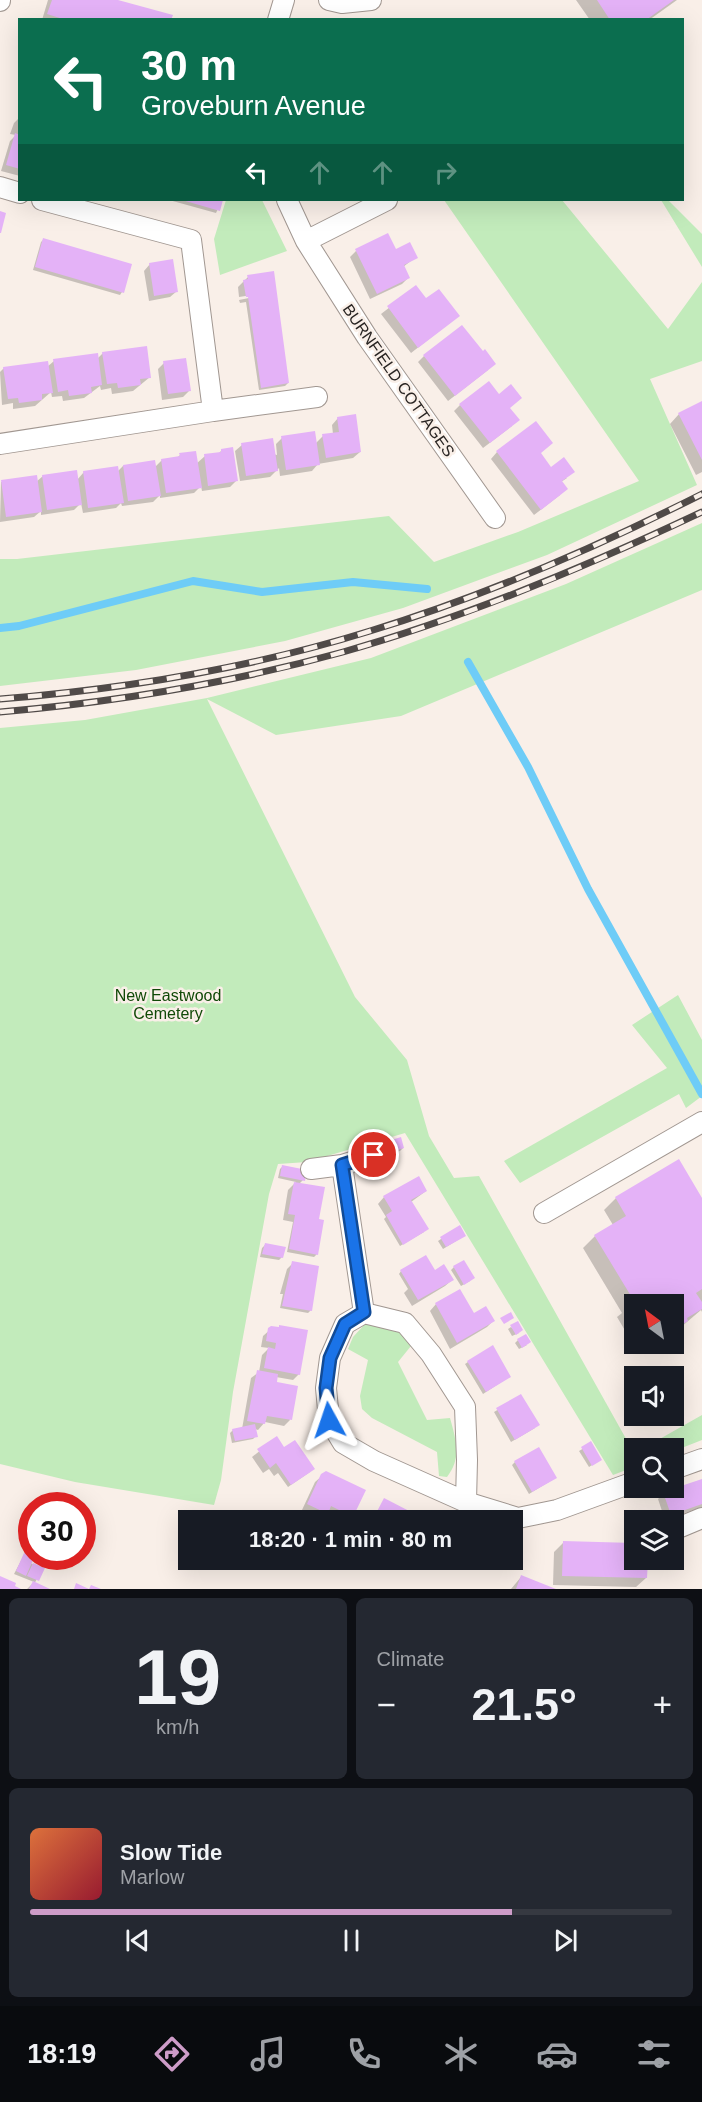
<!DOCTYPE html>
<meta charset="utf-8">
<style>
body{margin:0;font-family:Arial,sans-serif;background:#242831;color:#f1f3f6;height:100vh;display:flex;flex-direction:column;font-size:22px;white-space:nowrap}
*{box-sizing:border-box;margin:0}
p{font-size:20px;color:#9ea1a6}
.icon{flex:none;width:33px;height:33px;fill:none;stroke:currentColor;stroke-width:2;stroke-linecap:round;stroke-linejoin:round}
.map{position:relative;height:1589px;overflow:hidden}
.details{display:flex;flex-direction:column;gap:9px;padding:9px;background:#0d0f14;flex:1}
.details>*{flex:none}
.banner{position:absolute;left:18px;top:18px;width:666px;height:183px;border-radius:0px;box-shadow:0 6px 24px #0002;background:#0b6e4f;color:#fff;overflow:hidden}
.needle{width:39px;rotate:328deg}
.controls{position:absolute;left:624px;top:1294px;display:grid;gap:12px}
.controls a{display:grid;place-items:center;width:60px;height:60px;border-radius:0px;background:#171b24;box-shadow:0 6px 24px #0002;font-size:30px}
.speed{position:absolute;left:18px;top:1492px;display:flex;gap:12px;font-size:30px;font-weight:700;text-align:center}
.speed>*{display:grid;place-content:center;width:78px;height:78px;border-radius:50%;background:#171b24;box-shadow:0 6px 24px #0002;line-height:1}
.speed .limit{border:9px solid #d22;background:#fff;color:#111}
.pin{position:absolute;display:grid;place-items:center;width:51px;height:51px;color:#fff;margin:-26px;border:3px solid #fff;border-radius:50%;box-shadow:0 2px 6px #0007}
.me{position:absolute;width:66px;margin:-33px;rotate:355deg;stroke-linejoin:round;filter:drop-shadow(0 0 4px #0008)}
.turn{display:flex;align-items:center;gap:21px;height:126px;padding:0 24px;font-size:27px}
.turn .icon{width:78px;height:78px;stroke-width:2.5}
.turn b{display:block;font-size:42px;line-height:51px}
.lanes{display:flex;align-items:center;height:57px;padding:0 24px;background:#0003;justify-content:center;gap:30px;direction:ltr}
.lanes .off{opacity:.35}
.big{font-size:45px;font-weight:800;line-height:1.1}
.details .tile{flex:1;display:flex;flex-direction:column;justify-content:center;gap:9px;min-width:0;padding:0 21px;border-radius:9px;background:#242831}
.details .dial{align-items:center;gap:0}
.dial b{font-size:78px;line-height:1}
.song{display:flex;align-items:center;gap:18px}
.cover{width:72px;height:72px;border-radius:9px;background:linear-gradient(135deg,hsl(20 70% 55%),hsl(350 70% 35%))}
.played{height:6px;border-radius:3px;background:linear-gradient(90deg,#cd9cc8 75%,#363941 75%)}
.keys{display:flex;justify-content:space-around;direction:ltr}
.heat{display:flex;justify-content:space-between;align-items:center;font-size:33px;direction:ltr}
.details .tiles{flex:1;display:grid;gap:9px;grid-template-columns:1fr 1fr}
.tile:last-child{grid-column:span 2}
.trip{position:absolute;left:178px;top:1510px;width:345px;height:60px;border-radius:0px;background:#171b24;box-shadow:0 6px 24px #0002;font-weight:800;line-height:60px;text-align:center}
.menu{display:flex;height:96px;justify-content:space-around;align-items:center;background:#090b0e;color:#9ea1a6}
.menu .icon{width:42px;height:42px}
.menu .on{color:#cd9cc8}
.menu b{font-size:27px;color:#f1f3f6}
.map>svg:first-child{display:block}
</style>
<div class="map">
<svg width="702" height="1589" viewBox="0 0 702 1589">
<rect width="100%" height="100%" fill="#f9efe8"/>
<!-- green -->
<path fill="#c2ebbb" d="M226,200H262L287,251L220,275L214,239Z
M444,200H562L668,329L702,282V361L650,379L697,485L547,555L403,608L285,641L136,670L0,686V559H17L389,516L434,562L518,532L639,481Z
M661,200H668L702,234V267Z
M702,523V590L401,716L276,735L207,699L355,997L407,1060L429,1136L454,1178L479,1176L634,1453V1467L613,1475L405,1133L307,1162L278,1164L269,1194L233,1392L221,1480L214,1505L75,1482L0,1464V728L85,720L207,698L371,658L566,584Z
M678,995L702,1040V1096L686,1108L679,1094L520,1183L504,1161L667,1068L632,1025Z
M366,1323C390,1325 398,1324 411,1346L398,1362L427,1420L450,1418C456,1440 462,1458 447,1477L439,1476L437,1452L372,1418L362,1409L360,1396L368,1360L348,1349L353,1337Z
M702,1415V1440L674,1451V1449H642Z"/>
<!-- shadow -->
<path fill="#0003" d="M48,0H113L170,20H42Z
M576,0H677L649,20H590Z
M20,117V176L1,171L10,141L16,135L10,134L14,123Z
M169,200H222L216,213Z
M44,239L122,292L120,295L33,270L41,242Z
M356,251H395L416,257L403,267L408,278L402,284L370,299L350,257Z
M150,264L177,291L170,297L149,301L144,271Z
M248,277L288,383L285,386L259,390L246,302L240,303L239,300L249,298L252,295L239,297L238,287Z
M416,287L426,300L451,322L411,353L381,314Z
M103,353L150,377L133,391L112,394L111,388L101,390L100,386L84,398L63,401L62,396L52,397L51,392L35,406L13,409V403L2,405L0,372L4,368L47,367L54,361L97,359Z
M424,356L488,370L448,401L418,362Z
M164,363L189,391L183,397L162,400L158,369Z
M702,403V472L696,475L670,424L679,414Z
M460,405L509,408L512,426L483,448L454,411Z
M338,418L360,452L353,458L318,464L312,471L280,476L279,468L270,477L240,481L235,451L242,445L277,455L276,444L282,438L315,444L323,436L333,434L332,425Z
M222,450L237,480L230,487L202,491L201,486L194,493L160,498V495L153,502L122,506L121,503L116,508L83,513L81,503L74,510L41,515V511L34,517L0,522L1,482H36L43,476L77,480L84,472H117L123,466L155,467L162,460L177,458L180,455L196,464L205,456L218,454Z
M497,452L539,453L551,469L567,478L561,482L560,495L534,515L491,459Z
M379,1145L403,1148L400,1151L379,1157L377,1148Z
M678,1161L702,1200V1312L701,1310L674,1333V1305H634V1344H655L639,1354L617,1317L622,1313L583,1248L595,1236L613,1225L604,1210L616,1198Z
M282,1167L303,1180L299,1184L317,1221V1254L314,1257L287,1252L293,1222L283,1220L288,1190L296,1182L278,1178L280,1169Z
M426,1191L411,1202L424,1232L400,1246L384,1219L386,1217L378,1204L384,1197Z
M459,1227L461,1238L443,1249L438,1241Z
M265,1245L282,1257L279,1260L260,1257L262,1248Z
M293,1263L311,1310L308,1313L280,1308L283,1294H280L287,1269Z
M454,1267L470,1281L461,1286L451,1270Z
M401,1271L434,1272L452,1280L445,1286L412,1306L404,1293L408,1289L399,1274Z
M436,1304L473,1315L493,1321L487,1327L450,1349L430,1311Z
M511,1327L519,1333L512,1336L508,1329Z
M272,1328L299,1374L293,1380L276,1377L275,1383L290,1420L284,1426L265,1422L258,1430L255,1429L256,1436L253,1439L232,1443L230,1433L233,1430L242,1429L251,1378L259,1372L262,1355L269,1348L261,1347L263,1336Z
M518,1340L527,1345L519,1349L515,1343Z
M468,1362L509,1377L483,1394L465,1364Z
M521,1396L535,1428L511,1442L494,1412Z
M276,1438L283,1449L310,1472L288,1487L278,1473L274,1476L269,1469L263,1473L252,1457Z
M591,1444L597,1462L589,1467L579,1451Z
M515,1462L552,1480L529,1494L512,1465Z
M322,1476L352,1516L349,1519L333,1511L329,1514L327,1513L320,1519L302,1510L315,1482Z
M702,1483V1507L665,1520L658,1499L664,1493Z
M563,1543L634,1545V1560H646V1578L636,1587L553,1585L554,1552Z
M24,1555L30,1563L43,1569L34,1584L46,1589H27L34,1582L14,1574Z
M426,1560H472L465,1568L454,1563L447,1570Z
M521,1577L552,1589H511Z"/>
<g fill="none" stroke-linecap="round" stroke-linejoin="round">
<!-- stream -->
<path stroke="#6eccf7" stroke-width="8" d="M0,628L19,626L193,581L262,592L353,582L427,589
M468,662L528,767L588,889L702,1094"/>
</g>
<!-- building -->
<path fill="#e4b2f7" d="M52,0H118L173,15L171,20H66L47,14Z
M597,0H674L646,20H610Z
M15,133L20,135V169L6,165Z
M182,200H223L220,211Z
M0,211L6,213L1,233H0Z
M388,233L396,249L410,242L418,258L404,265L410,278L377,294L355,249Z
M43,238L132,264L124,293L35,267Z
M173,259L178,292L154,296L149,263Z
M274,271L289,383L261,388L248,297H246L243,280L248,279L247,275Z
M416,285L426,298L439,289L460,316L418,348L387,306Z
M462,325L483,351L485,349L496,364L455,396L423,355Z
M147,346L151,378L140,379L141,385L118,388L117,383L107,384L102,352Z
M98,353L102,385L91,387L92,393L69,396L68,390L58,392L53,359Z
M186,358L191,391L168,394L163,361Z
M48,361L53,393L42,394V400L19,403L18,398L8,399L3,367Z
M489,381L499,394L511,384L522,398L510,408L520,420L490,443L459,404Z
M702,401V460L678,413Z
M356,414L361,452L326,458L322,434L339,432L337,417Z
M536,421L553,443L541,453L551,467L564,457L575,472L562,481L568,489L541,510L496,451Z
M315,431L320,465L286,470L281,436Z
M273,438L278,471L246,476L241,443Z
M233,447L238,481L208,486L204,454L221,452V449Z
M196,451L202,488L166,493L161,459L180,456L179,453Z
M155,460L161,496L128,501L123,465Z
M118,466L124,503L88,508L83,471Z
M77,470L82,505L47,510L42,475Z
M37,475L42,512L6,517L1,480Z
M401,1137L404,1148L382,1155L379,1144Z
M679,1159L702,1198V1289L696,1293L702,1302V1309L687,1318L688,1321L674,1330V1305H634V1315L628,1304L634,1301L594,1235L626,1216L615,1197Z
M282,1165L307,1170L305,1181L280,1176Z
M419,1176L427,1191L411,1200L429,1229L403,1245L386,1215L392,1211L383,1196Z
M294,1182L325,1187L319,1219L324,1220L318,1255L289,1249L295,1215L288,1214Z
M460,1225L466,1236L446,1247L440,1237Z
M265,1243L286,1247L283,1258L262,1254Z
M426,1255L435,1270L444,1264L454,1280L418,1300L400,1270Z
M464,1260L475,1278L464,1285L453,1266Z
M292,1261L319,1266L312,1311L282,1306Z
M460,1289L474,1313L486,1306L495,1321L457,1343L435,1303Z
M511,1312L514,1318L504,1324L500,1318Z
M518,1321L523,1330L516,1335L510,1325Z
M279,1325L308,1330L300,1375L264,1368L268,1347L275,1349L276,1343L266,1341L268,1328L271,1326L279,1327Z
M526,1334L531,1342L522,1348L517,1339Z
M493,1345L511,1377L486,1392L467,1361Z
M257,1370L278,1374L277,1382L298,1386L292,1420L267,1416L265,1424L247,1421Z
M521,1394L540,1425L515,1440L496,1408Z
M255,1424L258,1437L235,1441L232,1429Z
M277,1436L284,1447L295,1440L315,1469L291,1485L276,1463L270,1468L257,1449Z
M591,1441L602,1460L592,1466L581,1447Z
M539,1447L557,1478L532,1492L514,1461Z
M326,1471L366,1490L353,1517L331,1506L328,1514L307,1504L321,1474Z
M702,1479V1504L671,1515L663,1492Z
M384,1498L415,1514L412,1521H372Z
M563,1541L634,1543V1560H648L647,1578L562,1576Z
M24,1553L34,1558L26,1576L16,1571Z
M33,1563L45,1568L39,1581L27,1576Z
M521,1575L556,1589H516Z
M0,1576L16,1583L15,1586L21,1589H0Z
M33,1581L50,1589H29Z
M76,1583L89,1589L91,1585L101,1589H74Z"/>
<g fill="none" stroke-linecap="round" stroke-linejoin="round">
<!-- street casing -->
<g stroke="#a19791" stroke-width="22">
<path id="street" d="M329,0L342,3L371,0
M0,1V0
M278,20L284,0
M0,187L20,193
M287,200L306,241L367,337L495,518
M306,241L387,200
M213,411L317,397
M0,444L213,411L191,240L42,200
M342,1165L364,1313L345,1324L330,1358L326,1388L329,1420L343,1443L374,1461L466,1502L518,1518L557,1510L634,1482
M311,1169L342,1165L374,1155
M544,1213L702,1122
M364,1313L405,1323L431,1354L465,1407L467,1460L466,1502
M674,1469L702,1459
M678,1528L702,1518"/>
</g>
<!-- street -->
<use href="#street" stroke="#fff" stroke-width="20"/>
<!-- rail casing -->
<g stroke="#504a48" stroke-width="7">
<path id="rail" d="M0,699C125,689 251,668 370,631C485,596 595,548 702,494
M0,712C116,702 231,683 343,652C467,617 586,567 702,512"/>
</g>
<!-- rail -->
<use href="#rail" stroke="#f9efe8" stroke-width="4.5" stroke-dasharray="14" stroke-linecap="butt"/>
</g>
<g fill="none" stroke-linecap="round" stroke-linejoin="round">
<!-- route casing -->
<g stroke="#114b97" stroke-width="15">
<path id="route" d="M329,1420L326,1388L330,1358L345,1324L364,1312L342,1165L374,1155"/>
</g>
<!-- route -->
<use href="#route" stroke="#1a73e8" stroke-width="10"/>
</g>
<g text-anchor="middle" stroke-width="5" stroke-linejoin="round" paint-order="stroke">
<!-- street labels -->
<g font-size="16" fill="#292523" stroke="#f9efe8">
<text transform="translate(399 380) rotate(55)" y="6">BURNFIELD COTTAGES</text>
</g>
<!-- park labels -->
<g font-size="16" fill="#104907" stroke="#f9efe8">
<text x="168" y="1001">New Eastwood<tspan x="168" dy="18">Cemetery</tspan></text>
</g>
</g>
</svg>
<div class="controls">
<a><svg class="needle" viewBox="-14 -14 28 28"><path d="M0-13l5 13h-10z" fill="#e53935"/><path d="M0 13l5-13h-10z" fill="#9ea1a6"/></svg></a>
<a><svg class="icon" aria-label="sound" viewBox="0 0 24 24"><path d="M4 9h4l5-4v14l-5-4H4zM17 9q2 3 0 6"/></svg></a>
<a><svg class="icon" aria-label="search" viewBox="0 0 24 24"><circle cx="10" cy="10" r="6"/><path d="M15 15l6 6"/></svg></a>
<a><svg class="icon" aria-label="layers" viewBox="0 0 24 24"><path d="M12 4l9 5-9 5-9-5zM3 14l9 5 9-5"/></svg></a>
</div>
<div class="speed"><div class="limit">30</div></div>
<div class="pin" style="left:374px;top:1155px;background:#d93025"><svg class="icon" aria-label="arrive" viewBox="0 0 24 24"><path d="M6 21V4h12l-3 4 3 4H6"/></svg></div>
<svg class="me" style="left:329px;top:1420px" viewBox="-20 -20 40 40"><path d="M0-17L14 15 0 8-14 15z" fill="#1a73e8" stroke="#fff" stroke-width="4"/></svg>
<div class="trip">18:20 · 1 min · 80 m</div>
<div class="banner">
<div class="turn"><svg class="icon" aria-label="left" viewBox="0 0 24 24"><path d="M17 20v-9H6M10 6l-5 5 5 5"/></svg><div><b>30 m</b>Groveburn Avenue</div></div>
<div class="lanes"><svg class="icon" aria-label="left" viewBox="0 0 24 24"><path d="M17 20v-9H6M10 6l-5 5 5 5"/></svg><svg class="icon off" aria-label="ahead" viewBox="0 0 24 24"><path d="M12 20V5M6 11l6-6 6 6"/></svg><svg class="icon off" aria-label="ahead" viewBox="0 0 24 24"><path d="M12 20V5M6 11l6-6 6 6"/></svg><svg class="icon off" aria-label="right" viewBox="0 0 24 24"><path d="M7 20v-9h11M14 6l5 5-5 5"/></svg></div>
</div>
</div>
<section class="details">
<div class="tiles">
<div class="tile dial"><b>19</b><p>km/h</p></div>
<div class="tile"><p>Climate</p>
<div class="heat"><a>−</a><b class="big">21.5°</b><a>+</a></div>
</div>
<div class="tile">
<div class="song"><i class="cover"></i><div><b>Slow Tide</b><p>Marlow</p></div></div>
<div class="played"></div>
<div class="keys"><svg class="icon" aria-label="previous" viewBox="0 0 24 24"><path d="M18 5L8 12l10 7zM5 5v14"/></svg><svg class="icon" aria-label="pause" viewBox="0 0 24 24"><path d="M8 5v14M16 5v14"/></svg><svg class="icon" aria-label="next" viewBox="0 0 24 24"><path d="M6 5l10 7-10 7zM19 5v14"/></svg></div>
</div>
</div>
</section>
<nav class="menu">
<b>18:19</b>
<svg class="icon on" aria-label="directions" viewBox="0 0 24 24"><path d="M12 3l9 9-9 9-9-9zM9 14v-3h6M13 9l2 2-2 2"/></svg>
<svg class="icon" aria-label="music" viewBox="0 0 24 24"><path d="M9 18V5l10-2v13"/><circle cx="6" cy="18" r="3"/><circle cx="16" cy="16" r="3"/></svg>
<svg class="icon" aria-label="phone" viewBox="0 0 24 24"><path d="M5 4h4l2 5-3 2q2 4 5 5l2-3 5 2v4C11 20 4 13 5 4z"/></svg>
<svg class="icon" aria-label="climate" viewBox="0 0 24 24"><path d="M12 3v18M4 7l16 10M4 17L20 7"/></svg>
<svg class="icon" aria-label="car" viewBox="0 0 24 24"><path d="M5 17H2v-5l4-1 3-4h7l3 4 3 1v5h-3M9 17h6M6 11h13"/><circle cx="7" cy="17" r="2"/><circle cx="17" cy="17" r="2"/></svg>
<svg class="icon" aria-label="filters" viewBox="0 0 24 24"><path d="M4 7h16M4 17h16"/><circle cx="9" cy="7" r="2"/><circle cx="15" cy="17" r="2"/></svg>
</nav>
